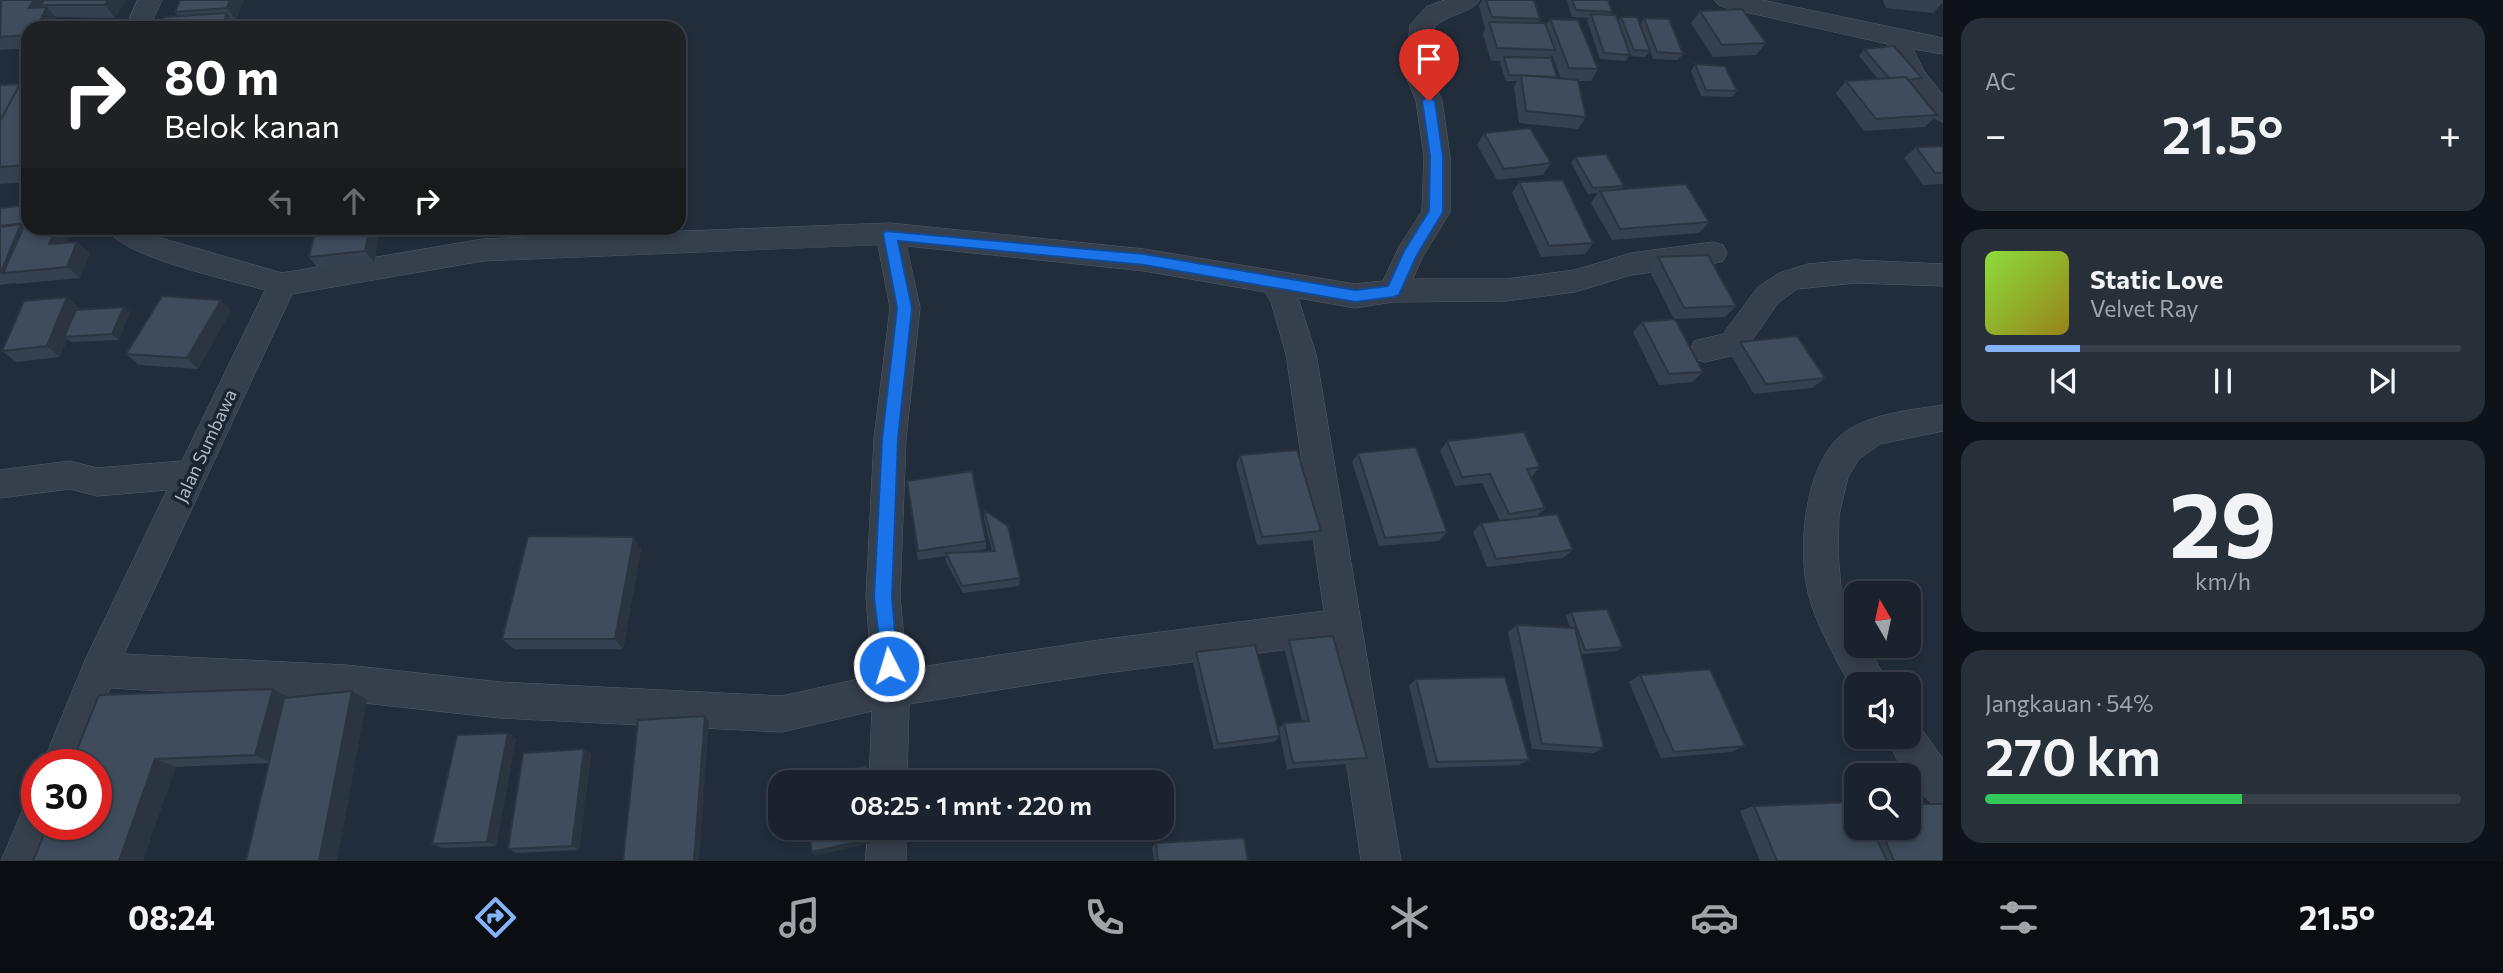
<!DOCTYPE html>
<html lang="id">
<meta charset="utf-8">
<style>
body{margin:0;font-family:Commissioner,sans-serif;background:#272f39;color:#f1f3f6;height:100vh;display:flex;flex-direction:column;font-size:26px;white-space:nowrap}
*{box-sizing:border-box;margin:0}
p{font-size:23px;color:#9fa4aa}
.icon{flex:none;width:38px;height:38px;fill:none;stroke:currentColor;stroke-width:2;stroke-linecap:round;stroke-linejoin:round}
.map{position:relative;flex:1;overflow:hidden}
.panel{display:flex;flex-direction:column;gap:18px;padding:18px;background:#0e1319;width:560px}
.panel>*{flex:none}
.banner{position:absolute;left:21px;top:21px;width:665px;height:214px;border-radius:21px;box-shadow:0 4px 10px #0003,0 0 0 2px #383f49;background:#202124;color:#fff;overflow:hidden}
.needle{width:46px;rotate:351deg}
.controls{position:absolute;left:1844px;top:581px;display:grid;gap:14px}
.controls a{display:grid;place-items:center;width:77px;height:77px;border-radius:14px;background:#1a222d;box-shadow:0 4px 10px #0003,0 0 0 2px #383f49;font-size:35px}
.speed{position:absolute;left:21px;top:749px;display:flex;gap:14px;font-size:35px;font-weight:700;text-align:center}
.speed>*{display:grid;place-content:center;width:91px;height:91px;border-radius:50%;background:#1a222d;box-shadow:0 4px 10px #0003,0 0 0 2px #383f49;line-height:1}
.speed .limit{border:10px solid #d22;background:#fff;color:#111}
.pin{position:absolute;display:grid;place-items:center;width:60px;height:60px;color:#fff;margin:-72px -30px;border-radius:50% 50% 50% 0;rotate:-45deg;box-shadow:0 0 7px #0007}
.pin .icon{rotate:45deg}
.me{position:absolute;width:77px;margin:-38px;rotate:355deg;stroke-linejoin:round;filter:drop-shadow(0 0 5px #0008)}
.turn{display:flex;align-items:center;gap:24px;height:147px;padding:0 28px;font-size:32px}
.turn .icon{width:91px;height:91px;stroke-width:2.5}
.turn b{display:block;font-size:49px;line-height:60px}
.lanes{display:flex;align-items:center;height:66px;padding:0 28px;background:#0003;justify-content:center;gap:35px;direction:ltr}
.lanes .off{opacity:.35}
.big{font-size:52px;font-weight:600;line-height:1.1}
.panel .tile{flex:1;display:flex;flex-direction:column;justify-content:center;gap:10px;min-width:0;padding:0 24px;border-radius:21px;background:#272f39}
.panel .dial{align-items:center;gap:0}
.dial b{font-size:91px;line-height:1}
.song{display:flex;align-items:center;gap:21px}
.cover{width:84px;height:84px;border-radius:10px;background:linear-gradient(135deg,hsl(90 70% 55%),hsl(50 70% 35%))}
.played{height:7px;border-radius:4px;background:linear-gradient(90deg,#84b3fa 20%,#383f49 20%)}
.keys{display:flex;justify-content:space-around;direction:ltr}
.heat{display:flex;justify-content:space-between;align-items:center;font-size:38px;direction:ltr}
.charge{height:10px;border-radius:5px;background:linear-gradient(90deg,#34c759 54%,#383f49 0)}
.trip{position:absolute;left:768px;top:770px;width:406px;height:70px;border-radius:21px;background:#1a222d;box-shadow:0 4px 10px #0003,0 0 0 2px #383f49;font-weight:600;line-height:70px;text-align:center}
.menu{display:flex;height:112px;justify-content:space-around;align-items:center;background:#0a0e12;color:#9fa4aa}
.menu .icon{width:49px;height:49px}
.menu .selected{color:#84b3fa}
.menu b{font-size:32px;color:#f1f3f6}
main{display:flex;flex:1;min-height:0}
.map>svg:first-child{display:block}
</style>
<main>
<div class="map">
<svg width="1943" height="861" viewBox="0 0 1943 861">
<rect width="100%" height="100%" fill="#222d3c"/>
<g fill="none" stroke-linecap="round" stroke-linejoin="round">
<!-- street casing -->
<g stroke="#545d6a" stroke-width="1">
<path id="street" d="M138,0H162L149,28H125Z
M1445,0H1480C1472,13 1447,14 1434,27L1431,74L1442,101L1450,156V212L1422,258L1413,279H1506L1575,270L1631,253L1713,242L1723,245L1727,253L1723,261L1713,264L1631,275L1575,292L1506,301L1393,302L1355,308L1298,298L1316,354L1401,861H1361L1329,644L1099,674L909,704L907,782H869L872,711L782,732L500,718L346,701L110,688L80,765H42L86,658L167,490L97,496L70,489L0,498V470L70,461L97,468L182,461L265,290C231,280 120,257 107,228H141L154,236L282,273L483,239L890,223L1144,249L1355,284L1383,281L1399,247L1422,211L1424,156L1416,101L1405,74L1410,25L1426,7ZM878,245L890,308L874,439L866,597L872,676L782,696L500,682L346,665L124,654L292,294L483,261ZM907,246L1144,271L1265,292L1271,302L1286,354L1324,611L1099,640L907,669L900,597L906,439L920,308Z
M1715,0H1762L1943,38V54L1913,49L1924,71L1943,95V122C1923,116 1890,64 1888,44L1727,8L1719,5Z
M1855,260L1943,264V286L1855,283L1797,289L1778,303L1743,353L1705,362L1694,359L1690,350L1694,341L1723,334L1758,287L1779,273L1808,264Z
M1943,405V431L1880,444L1859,459L1848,477L1839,515L1838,554L1841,588L1857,625V646H1868L1888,684H1857V696C1839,666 1814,622 1807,588C1798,544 1805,461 1845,432C1873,413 1911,410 1943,405Z
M1909,720L1918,724L1943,759V810C1920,801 1896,760 1886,737H1909Z
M37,804V824H56L41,861H1L23,809Z
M868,828H906V861H866Z"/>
</g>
<!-- street -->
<use href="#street" fill="#363f4c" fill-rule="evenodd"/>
</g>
<!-- wall -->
<path fill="#35414e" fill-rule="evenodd" d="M126,0L115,18L55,17L58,20L53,28H28V48L0,50V1Z
M180,0H244L236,20H233L236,25L235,28H160L179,16L175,12Z
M1482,0H1534L1540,19L1538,23L1546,26L1550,19L1598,69L1591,81H1578L1586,117L1578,129L1519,123L1514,87L1517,81H1506L1500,63L1501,61H1491L1483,34L1485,29L1479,6ZM1552,55L1561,79L1556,78L1557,77L1550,58Z
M1567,0H1608L1612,12L1610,15L1618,21L1621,17L1650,51L1645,57L1629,56L1626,61L1600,59L1587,20L1589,18L1572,17Z
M1883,0H1943V2L1933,13L1886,8Z
M1700,11L1766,43L1756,55L1713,57L1691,23Z
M1644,18L1683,54L1678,60L1653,59L1640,24Z
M1864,49L1922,78L1916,85H1912L1937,115L1925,127L1864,131L1836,93L1846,81L1878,79L1859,56Z
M1695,64L1737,91L1732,97L1701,96L1691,71Z
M28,75V182L0,184V85L20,84Z
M1484,133L1551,163L1543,175L1497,180L1477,145Z
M1943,146V184L1923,185L1904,158L1916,147Z
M1575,157L1624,186L1621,190L1709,222L1699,233L1612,240L1591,203L1598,193L1588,194L1571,163Z
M1519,182L1593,243L1585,254L1541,257L1512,193Z
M0,208L67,243L90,253L80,278L16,284L15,283L0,285Z
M140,228H194L193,232L144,238L138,232Z
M380,228L374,262L318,268L309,257Z
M1658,257L1736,306L1725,317L1674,319L1648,268Z
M124,307L130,312L119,340L71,342L67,339L60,357L16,362L2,351L79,308V310Z
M231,310L198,369L139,365L126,354Z
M1642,322L1703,372L1692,382L1659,385L1633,332Z
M1740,342L1825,378L1812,388L1754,394L1729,352Z
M1447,441L1540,467L1531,477L1545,508L1536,517L1573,550L1563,558L1487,567L1473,532L1481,523L1500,521L1482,483L1455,486L1440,451Z
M1358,453L1447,532L1439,541L1379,546L1352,462Z
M1240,455L1321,531L1315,540L1257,545L1236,464Z
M907,481L986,541V549L967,552L992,551L984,519V510L1020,578L1019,586L963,593L946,562V556L918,560Z
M641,549L623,649H514L502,639Z
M1571,612L1623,647L1617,651L1582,654L1604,748L1593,753L1532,749L1508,632L1517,625L1570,627L1566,616Z
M1289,640L1367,758L1359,763L1287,769L1280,736L1274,742L1214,749L1192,659L1196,652L1278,729L1284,723L1302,721L1284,647Z
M1640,675L1745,746L1731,752L1661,758L1629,682Z
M1416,679L1529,760L1519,765L1429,768L1409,686Z
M289,697L367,700L269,763L176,767L96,765Z
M508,733L516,739L496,846L442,848L432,844Z
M584,749L591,754L579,850L517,853L508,849Z
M1754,806L1857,828H1909L1943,861H1760L1740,811Z
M1156,843L1248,861H1154L1152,847Z"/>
<!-- shaded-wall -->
<path fill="#2b3540" d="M34,0H52L41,5L46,10L47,7L58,20L53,28H36L29,8Z
M108,0H126L115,18L105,5Z
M230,0H244L236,20L227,8Z
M227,13L236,25L235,28H222Z
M21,224L34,236L3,273L1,272Z
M56,228H73L62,255L49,244Z
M370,228H380L374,262L365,251Z
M77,242L90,253L80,278L67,267Z
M67,297L79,308L68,337H64L67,339L60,357L47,346Z
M221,300L231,310L198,369L187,358Z
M124,307L130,312L119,340L112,334Z
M634,537L641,549L623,649L615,639Z
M273,689L290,698L273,763L255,755Z
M352,691L367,700L337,861H319Z
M705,716L709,722L699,861H694Z
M508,733L516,739L496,846L487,842Z
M584,749L591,754L579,850L572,846Z
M155,759L176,767L143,861H119Z
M878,828L880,841L815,856L812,852Z"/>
<!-- building -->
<path fill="#3e4c5b" stroke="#2b3540" stroke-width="2" d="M1,0H34L29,8L47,7L36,28H28V35L0,37Z
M44,0H108L105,5H41Z
M180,0H230L227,8L175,12Z
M1486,0H1534L1540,19L1492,17Z
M1572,0H1608L1612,12L1576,10Z
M1742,9L1766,43L1722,45L1700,11Z
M227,13L222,28H160L164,17Z
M1591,14L1616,15L1630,55L1604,53Z
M1621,17H1637L1650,51L1634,50Z
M1644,18L1669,19L1683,54L1657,52Z
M1550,19L1578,20L1598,69L1569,68Z
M1489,22L1545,23L1555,50L1497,48Z
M1894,46L1922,78L1908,80L1906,77L1889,78L1864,49Z
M1504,57L1551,58L1557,77L1509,75Z
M1695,64L1725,66L1737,91L1706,90Z
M25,75H28V165L0,167V121Z
M1521,75L1578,80L1586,117L1526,111Z
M1906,77L1937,115L1876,119L1846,81Z
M20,84L0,121V85Z
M1530,128L1551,163L1504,169L1484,133Z
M1943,146V173H1935L1916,147Z
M1606,154L1624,186L1593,188L1575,157Z
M1563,180L1593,243L1549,246L1519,182Z
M1686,184L1709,222L1620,229L1600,191Z
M28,205V217L25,223L0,226V208Z
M28,217V228H56L49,244L77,242L67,267L3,273Z
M21,224L1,272H0V227Z
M140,228H175L138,232Z
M316,228H370L365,251L309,257Z
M1708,255L1736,306L1684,308L1658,257Z
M162,296L221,300L187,358L126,354Z
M67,297L47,346L2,351L24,301Z
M124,307L112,334L64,337L76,310Z
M1675,319L1703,372L1669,374L1642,322Z
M1797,336L1825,378L1766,384L1740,342Z
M1524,432L1540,467L1527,469L1545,508L1509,514L1490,474L1462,477L1447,441Z
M1416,447L1447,532L1385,538L1358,453Z
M1297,450L1321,531L1262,537L1240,455Z
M972,471L986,541L918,551L907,481Z
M984,510L1008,526L1020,578L962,586L946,553L995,551Z
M1557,514L1573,550L1496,559L1481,523Z
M528,536L634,537L615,639H502Z
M1607,609L1623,647L1585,650L1571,612Z
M1517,625L1575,628L1604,748L1542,744Z
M1333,636L1367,758L1293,763L1284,723L1309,721L1289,640Z
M1255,645L1280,736L1218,744L1196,652Z
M1710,669L1745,746L1674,752L1640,675Z
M1505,677L1529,760L1437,762L1416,679Z
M273,689L255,755L155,759L119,861H33L48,824H96V765H71L99,695Z
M352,691L319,861H246L284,698Z
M705,716L694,861H623L638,720Z
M508,733L487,842L432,844L457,735Z
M584,749L572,846L508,849L523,753Z
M866,766L869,782H803V780Z
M1857,802V828H1872L1887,861H1777L1754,806Z
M1909,804H1943V861H1894L1880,828H1909Z
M809,828H877L878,837L812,852Z
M1244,838L1248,861H1158L1156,843Z"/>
<!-- route -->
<path fill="#1a73e8" stroke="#114b97" stroke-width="2" d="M1429,96L1435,101L1443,156V212L1416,257L1399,295L1393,297L1355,302L1144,265L898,241L912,308L898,439L892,597L898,666L896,672L889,675L883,672L874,597L882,439L897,308L883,234L885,231L1144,254L1355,290L1388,286L1404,251L1429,211L1430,156L1422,101Z"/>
<g text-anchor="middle" stroke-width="7" stroke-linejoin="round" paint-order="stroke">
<!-- street labels -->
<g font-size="18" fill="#b1bac8" stroke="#1b2431">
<text transform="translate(206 446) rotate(-65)" y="6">Jalan Sumbawa</text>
</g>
</g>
</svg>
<div class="controls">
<a><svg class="needle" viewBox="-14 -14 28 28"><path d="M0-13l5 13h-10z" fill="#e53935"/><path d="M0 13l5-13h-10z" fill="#9fa4aa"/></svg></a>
<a><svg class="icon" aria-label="sound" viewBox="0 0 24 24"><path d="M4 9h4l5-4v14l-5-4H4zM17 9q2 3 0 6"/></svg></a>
<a><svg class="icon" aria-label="search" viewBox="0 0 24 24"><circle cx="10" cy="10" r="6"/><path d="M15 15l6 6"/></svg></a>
</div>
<div class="speed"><div class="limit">30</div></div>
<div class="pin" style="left:1429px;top:101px;background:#d93025"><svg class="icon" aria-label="arrive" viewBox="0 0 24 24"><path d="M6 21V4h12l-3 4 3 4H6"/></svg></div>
<svg class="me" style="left:889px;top:666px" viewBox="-20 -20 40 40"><circle r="17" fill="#1a73e8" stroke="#fff" stroke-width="3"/><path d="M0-11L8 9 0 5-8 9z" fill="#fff"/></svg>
<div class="trip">08:25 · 1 mnt · 220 m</div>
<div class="banner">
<div class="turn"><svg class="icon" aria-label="right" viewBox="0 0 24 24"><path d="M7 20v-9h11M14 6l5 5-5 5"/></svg><div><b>80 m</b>Belok kanan</div></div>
<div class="lanes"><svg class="icon off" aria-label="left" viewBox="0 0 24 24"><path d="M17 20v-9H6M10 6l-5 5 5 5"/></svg><svg class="icon off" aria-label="ahead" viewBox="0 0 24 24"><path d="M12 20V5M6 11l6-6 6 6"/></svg><svg class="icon" aria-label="right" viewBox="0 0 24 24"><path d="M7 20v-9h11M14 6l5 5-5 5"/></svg></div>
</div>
</div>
<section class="panel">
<div class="tile"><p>AC</p>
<div class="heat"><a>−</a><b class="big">21.5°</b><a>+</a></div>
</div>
<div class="tile">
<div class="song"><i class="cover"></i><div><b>Static Love</b><p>Velvet Ray</p></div></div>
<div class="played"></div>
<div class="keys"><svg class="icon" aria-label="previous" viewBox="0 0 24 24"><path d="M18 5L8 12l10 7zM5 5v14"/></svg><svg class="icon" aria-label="pause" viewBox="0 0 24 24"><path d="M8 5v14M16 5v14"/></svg><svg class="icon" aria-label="next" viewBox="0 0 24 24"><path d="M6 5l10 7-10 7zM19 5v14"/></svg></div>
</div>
<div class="tile dial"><b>29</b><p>km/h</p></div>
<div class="tile"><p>Jangkauan · 54%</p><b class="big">270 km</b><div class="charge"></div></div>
</section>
</main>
<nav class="menu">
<b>08:24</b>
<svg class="icon selected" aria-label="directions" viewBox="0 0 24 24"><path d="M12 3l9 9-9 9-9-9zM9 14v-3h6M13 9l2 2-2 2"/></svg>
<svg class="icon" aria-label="music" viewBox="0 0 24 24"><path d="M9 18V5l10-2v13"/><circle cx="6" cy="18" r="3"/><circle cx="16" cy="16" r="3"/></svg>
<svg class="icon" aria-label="phone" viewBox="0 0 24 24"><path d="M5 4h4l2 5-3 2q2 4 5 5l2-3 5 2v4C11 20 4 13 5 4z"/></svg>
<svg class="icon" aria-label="climate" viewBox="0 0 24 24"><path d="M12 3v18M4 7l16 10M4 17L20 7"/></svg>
<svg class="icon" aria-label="car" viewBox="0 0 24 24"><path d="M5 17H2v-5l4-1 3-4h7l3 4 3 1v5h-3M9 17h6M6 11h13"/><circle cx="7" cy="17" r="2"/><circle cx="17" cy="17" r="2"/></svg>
<svg class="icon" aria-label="filters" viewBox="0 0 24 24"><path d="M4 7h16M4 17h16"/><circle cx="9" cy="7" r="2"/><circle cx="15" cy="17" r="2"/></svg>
<b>21.5°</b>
</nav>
